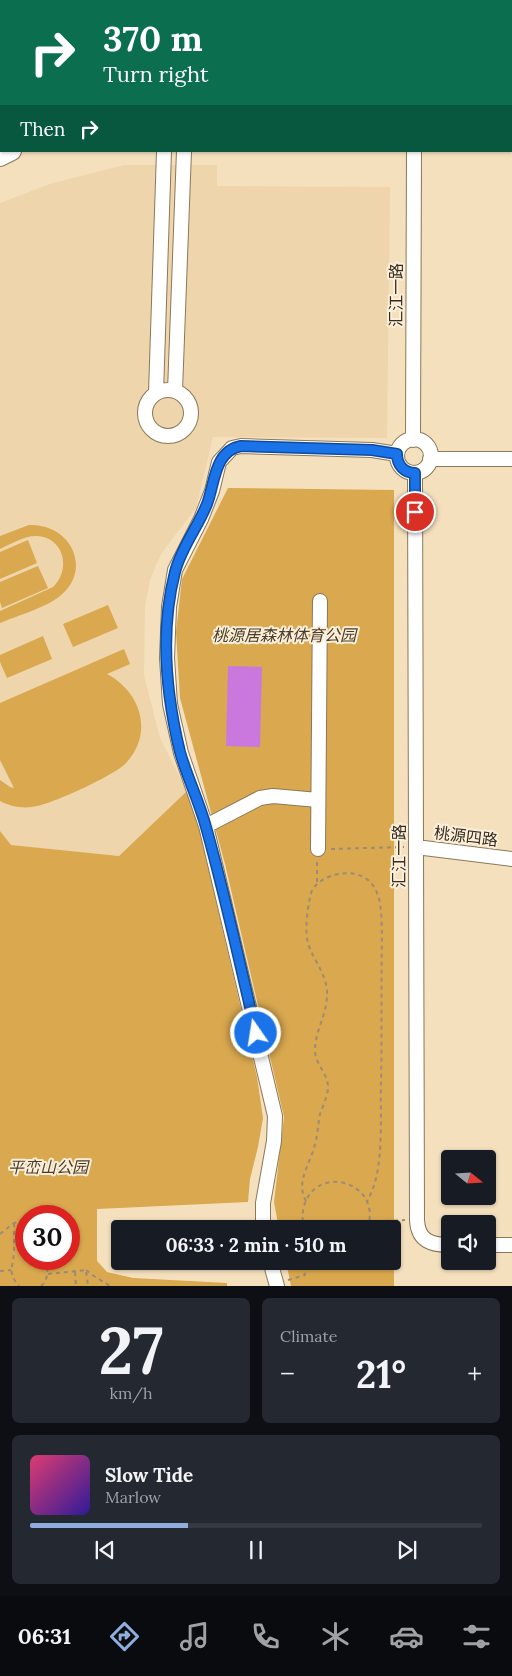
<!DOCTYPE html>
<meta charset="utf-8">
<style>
body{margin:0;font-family:Lora,"Noto Sans SC",serif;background:#242831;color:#f1f3f6;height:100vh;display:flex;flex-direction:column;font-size:19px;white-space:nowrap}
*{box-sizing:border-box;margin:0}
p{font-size:16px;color:#9ea1a6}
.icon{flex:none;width:28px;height:28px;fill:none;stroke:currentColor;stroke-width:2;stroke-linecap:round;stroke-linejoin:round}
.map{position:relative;height:1286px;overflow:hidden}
.drawer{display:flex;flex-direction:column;gap:12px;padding:12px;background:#0d0f14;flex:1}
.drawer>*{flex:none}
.top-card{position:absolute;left:0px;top:0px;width:512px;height:152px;box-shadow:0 1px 4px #0004;background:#0b6e4f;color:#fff;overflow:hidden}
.needle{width:32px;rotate:108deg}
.controls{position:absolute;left:441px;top:1150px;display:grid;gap:10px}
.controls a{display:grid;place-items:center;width:55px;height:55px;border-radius:5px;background:#171b24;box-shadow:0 1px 4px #0004;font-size:25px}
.speed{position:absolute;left:15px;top:1205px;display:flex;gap:10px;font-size:25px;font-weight:700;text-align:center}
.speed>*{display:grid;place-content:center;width:65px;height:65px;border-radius:50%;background:#171b24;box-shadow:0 1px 4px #0004;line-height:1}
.speed .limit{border:8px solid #d22;background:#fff;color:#111}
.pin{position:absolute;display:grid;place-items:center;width:42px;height:42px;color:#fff;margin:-21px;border:2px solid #fff;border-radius:50%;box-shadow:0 1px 5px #0007}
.me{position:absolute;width:55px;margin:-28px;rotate:347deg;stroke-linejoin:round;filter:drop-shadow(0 0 4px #0008)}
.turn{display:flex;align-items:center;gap:18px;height:105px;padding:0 20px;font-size:22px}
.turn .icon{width:65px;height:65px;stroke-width:2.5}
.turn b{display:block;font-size:35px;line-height:42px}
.then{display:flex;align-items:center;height:48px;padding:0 20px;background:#0003;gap:10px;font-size:19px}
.big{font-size:38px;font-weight:700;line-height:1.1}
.drawer .card{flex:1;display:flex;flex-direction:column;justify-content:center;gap:8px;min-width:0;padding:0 18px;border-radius:8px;background:#242831}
.drawer .dial{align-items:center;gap:0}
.dial b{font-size:65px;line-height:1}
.song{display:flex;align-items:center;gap:15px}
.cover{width:60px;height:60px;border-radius:8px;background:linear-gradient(135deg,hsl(340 70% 55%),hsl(250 70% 35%))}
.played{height:5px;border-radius:2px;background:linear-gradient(90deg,#8eaee0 35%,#363941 35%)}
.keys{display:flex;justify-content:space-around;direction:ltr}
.heat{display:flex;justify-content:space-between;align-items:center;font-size:28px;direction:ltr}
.drawer .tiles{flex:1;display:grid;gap:12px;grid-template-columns:1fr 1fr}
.card:last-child{grid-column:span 2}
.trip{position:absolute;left:111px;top:1220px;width:290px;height:50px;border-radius:5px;background:#171b24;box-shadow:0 1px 4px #0004;font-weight:700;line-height:50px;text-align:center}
.tabs{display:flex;height:80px;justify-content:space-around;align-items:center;background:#090b0e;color:#9ea1a6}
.tabs .icon{width:35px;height:35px}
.tabs .active{color:#8eaee0}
.tabs b{font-size:22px;color:#f1f3f6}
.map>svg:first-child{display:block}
</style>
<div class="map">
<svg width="512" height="1286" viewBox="0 0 512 1286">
<rect width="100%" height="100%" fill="#f5e0be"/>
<!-- built -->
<path fill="#eed5ac" d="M124,165H217V186L390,187L387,438L213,437L196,508L161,554L150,580L145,607L144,675L160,738L187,791L119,856L10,845L0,831V203L50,184Z"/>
<!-- green -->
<path fill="#d9a84f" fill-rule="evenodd" d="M228,488L394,490V1286H291L286,1261H392V1229H279L274,1202L284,1117L225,864L180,698L176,632L182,579Z
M29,525C71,523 93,570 60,596C47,607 17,616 0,623V611L53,587C71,570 65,537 36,536C24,536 11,544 0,549V536Z
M28,540L37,563L0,579V552Z
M38,566L48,588L2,608L0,602V582Z
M108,605L118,628L73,647L63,624Z
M43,636L52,659L7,678L0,662V655Z
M124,649L130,664L107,674C141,692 154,733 126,763C115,775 54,803 37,806C25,809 11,807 0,801V780L10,787L14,788L0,760V703Z
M187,791L195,812L257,1077L263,1118L258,1147L250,1179L248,1202L97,1209V1261L107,1272L133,1278L227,1283V1286H0V831L11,845L119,856ZM26,1216H69V1259H26Z"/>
<!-- water -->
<path fill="#cb78de" d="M228,666L262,667L260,747L226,746Z"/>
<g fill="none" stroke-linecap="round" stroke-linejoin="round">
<!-- minor casing -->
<g stroke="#8b7859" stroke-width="16">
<path id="minor" d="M414,1V0
M145 413a23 23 0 1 1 46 0a23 23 0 1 1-46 0Z
M175,391L184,151
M156,393L164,151
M397 456a17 17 0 1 1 34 0a17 17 0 1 1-34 0Z
M413,440L414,151
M430,459H512
M415,473L417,1220C418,1241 431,1245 450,1245
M206,826L260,798L273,796L318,800
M416,847L512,859
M318,849L320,601
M263,1229V1203L274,1141L275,1116L206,826L181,753L170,704L167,658L169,607L175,570L201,519L212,491L219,462L232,448L241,446L372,450L397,454
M488,1245H512
M270,1261L277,1286"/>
</g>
<!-- major casing -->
<g stroke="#8b7859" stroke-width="20">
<path id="major" d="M156,0V1
M177,0V1
M511,55H512
M511,80H512
M0,129L1,128
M0,157L12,151"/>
</g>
<!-- path -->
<path stroke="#9b8c74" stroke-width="2" stroke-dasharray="4 4" stroke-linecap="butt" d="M511,22H512
M511,26H512
M511,29H512
M511,107H512
M511,110H512
M511,114H512
M331,849L404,847
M317,882V860
M306,1201C295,1181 311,1163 315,1144C318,1134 318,1124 320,1114C323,1106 327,1097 328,1089C329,1074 315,1065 315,1050C315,1030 328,1014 327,991C326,972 310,956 307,939C305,927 308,904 311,893C318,874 354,866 369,881C383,894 381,917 382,934C381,984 382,1034 381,1084C380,1118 385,1172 367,1201
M39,1213V1216
M370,1222L405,1220
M14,1223C14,1233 14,1242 14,1252C13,1268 7,1272 19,1286
M305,1229C302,1221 302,1214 304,1206C317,1162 384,1183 367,1229
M0,1234L14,1223L26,1220
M86,1270L94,1276L110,1286
M0,1271L11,1270
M75,1272L76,1286
M48,1274L86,1270L88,1286
M288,1280L305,1275L302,1261
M41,1286C50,1278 47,1269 46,1259"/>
<!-- minor -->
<use href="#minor" stroke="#fff" stroke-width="14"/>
<!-- major -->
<use href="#major" stroke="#fff" stroke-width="18"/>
</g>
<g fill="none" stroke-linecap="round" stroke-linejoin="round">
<!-- route casing -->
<g stroke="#114b97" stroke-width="12">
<path id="route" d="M256,1033C240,964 225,895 206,827C199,801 187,777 180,752C166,694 160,630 175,572C181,548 198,527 207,504C215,483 214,451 241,446L372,450L397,454C397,465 404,473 415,473V512"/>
</g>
<!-- route -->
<use href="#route" stroke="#1a73e8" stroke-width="9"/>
</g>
<g text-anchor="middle" stroke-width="4" stroke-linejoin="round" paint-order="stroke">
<!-- street labels -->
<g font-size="16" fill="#352d20" stroke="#fcefda">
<text transform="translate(396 295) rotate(-90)" y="6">汇江一路</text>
<text transform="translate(466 836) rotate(7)" y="6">桃源四路</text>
<text transform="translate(399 856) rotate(-90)" y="6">汇江一路</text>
</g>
<!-- park labels -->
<g font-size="16" font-style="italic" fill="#4a3c26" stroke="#fcefda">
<text x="284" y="641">桃源居森林体育公园</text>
<text x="48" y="1173">平峦山公园</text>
</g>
</g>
</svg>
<div class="controls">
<a><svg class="needle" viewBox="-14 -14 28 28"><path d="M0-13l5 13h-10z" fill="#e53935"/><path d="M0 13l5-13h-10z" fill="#9ea1a6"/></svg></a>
<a><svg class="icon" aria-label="sound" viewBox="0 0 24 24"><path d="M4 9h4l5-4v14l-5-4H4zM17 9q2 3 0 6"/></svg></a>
</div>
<div class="speed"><div class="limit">30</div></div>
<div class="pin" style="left:415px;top:512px;background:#d93025"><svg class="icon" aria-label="arrive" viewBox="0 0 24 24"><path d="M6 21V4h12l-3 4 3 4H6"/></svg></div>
<svg class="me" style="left:256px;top:1033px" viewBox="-20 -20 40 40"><circle r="17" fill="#1a73e8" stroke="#fff" stroke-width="3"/><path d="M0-11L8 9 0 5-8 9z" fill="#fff"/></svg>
<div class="trip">06:33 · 2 min · 510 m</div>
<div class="top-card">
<div class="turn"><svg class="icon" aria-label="right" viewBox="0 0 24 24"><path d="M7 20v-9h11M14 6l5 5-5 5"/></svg><div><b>370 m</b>Turn right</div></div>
<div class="then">Then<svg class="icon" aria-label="right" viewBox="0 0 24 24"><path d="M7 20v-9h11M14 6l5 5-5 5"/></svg></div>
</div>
</div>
<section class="drawer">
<div class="tiles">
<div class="card dial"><b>27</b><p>km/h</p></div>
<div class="card"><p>Climate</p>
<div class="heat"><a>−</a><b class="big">21°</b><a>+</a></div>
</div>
<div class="card">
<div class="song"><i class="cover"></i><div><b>Slow Tide</b><p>Marlow</p></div></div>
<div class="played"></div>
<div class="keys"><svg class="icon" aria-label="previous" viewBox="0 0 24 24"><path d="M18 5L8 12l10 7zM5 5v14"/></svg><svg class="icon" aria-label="pause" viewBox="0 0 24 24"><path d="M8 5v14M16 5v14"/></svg><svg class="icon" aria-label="next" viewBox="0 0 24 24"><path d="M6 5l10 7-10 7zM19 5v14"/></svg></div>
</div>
</div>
</section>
<nav class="tabs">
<b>06:31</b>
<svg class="icon active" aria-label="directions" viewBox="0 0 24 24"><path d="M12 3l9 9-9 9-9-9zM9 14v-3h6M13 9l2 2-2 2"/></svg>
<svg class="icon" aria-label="music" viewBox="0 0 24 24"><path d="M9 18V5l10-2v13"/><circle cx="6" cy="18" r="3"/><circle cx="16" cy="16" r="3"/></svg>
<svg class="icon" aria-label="phone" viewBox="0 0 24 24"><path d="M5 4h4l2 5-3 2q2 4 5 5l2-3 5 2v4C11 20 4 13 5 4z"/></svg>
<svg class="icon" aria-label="climate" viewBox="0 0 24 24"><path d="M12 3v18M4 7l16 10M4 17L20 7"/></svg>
<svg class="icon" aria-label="car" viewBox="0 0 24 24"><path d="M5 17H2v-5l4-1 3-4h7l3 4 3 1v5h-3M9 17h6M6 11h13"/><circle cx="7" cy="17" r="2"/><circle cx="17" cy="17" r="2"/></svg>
<svg class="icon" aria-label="filters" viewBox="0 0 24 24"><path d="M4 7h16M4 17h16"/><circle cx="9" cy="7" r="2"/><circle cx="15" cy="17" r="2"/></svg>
</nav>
